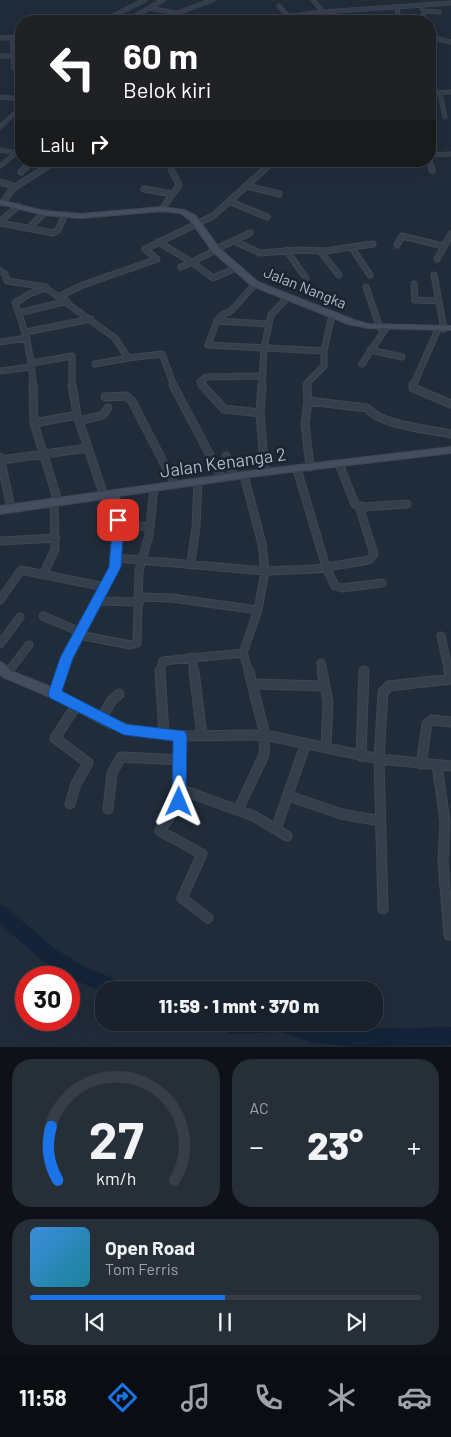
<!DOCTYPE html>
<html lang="id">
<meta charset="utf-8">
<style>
body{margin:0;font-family:Barlow,sans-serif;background:#262e38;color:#f1f3f6;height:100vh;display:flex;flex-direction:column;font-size:19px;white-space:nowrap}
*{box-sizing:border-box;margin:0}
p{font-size:16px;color:#9fa3a9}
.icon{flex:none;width:28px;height:28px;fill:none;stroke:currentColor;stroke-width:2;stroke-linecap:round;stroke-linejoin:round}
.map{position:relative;height:1047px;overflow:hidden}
.drawer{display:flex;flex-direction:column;gap:12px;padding:12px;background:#0e1218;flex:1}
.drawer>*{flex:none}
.top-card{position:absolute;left:15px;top:15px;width:421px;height:152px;border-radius:20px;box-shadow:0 5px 20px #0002,0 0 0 1px #373e48;background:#202124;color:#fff;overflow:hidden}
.speed{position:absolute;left:15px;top:966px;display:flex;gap:10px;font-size:25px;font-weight:700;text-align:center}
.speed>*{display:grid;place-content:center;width:65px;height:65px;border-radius:50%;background:#19212c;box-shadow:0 5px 20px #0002,0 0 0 1px #373e48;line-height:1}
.speed .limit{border:8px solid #d22;background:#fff;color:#111}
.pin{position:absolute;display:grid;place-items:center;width:42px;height:42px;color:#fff;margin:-21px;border-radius:10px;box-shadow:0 2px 8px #0006}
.me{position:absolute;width:55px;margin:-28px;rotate:1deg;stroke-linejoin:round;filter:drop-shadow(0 0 4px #0008)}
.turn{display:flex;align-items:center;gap:18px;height:105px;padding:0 25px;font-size:22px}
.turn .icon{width:65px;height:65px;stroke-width:2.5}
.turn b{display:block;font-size:35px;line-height:42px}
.then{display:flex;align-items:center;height:48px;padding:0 25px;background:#0003;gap:10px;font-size:19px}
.big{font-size:38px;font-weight:800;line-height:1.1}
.drawer .widget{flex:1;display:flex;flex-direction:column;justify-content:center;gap:8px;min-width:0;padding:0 18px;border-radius:20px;background:#262e38}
.drawer .dial{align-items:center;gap:0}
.dial svg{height:130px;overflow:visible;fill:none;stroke:#373e48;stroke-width:7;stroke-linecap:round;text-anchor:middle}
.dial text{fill:#f1f3f6;stroke:none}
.song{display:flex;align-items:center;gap:15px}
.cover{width:60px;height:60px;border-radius:8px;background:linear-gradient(135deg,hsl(210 70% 55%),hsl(190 70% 35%))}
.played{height:5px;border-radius:2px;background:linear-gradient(90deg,#1a73e8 50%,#373e48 50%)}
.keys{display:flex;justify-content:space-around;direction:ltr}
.heat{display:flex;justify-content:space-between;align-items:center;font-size:28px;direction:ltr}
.drawer .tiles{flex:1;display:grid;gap:12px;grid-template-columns:1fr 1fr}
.widget:last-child{grid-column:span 2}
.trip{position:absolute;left:95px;top:981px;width:288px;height:50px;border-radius:20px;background:#19212c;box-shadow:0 5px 20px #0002,0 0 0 1px #373e48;font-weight:800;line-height:50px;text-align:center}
.tab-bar{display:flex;height:80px;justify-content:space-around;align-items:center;background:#0a0d12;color:#9fa3a9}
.tab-bar .icon{width:35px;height:35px}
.tab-bar .selected{color:#1a73e8}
.tab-bar b{font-size:22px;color:#f1f3f6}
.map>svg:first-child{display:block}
</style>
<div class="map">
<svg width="451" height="1047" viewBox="0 0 451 1047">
<rect width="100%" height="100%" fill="#212c3b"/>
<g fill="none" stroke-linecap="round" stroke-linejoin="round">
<!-- river -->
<path fill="#142338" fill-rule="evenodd" d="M0,905L6,907L56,950L86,967L126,984L129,990H104V992L74,980L44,962L0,924Z
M212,1022H309L358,1029L451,1027V1045L355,1047L316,1043L281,1032L232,1034L215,1028Z"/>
<!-- street-far3 casing -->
<g stroke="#3e4754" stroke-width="5">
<path id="street-far3" d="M313,0L323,12
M420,5L424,11L422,21
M279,6L288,16
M148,8L177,13
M424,11L439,12
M103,21L145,0
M127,21L163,0
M171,21L172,16L177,13L213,0
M250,21L323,12L451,3
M392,21L398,14L397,7
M12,37L14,68
M430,37L451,42
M0,38L21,37
M0,56H14
M430,93L451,92
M440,93L445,117
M0,97L21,99
M0,127L21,107
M0,150L21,154
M430,155L451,154
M430,160L431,167
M0,166L16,153
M26,167L33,161
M47,167L53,161
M172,167L175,161
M267,167L274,161"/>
</g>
<!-- street-far2 casing -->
<g stroke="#3e4754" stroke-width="7">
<path id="street-far2" d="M431,166L432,170
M21,172L27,166
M0,182L14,186
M247,186L279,194
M144,189L172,194
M231,202L267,217
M3,203L12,189L48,166
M162,209L179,185L171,169L172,166
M0,222L18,206
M0,223L53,233L58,230L65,215
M30,227L44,213
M234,241L260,253L300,250L325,251L373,244
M158,242L192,262L216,250
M397,245L402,236L443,246
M352,248L370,275
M216,249L250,233
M286,250L306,278
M320,251L339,275
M437,259L451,234
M181,267L192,262L213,278L236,268
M0,271L5,274L7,281L46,287
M434,275L444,329
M255,284L231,311L222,315L217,321L208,345L324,351
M414,284L415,300L438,301
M366,287L380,328
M60,296L83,285L157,259L145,249L213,216L268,166
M19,313L67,301
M217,321L269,324
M26,332L91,319
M0,342L27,338
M370,350L402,357
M32,363L72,356V386
M95,364L128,358
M362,364L386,328
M0,371L31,367
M33,386C32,356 26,331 15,303L29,294L46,288L115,338L128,358L162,354L174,386
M203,386L200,382L206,377L263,376
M262,386L264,348L271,315L287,298
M307,386V383L324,366V351L332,315
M413,386L438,329"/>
</g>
<!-- street-far1 casing -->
<g stroke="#3e4754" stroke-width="9">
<path id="street-far1" d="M33,385L34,423L58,501
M72,385L77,415L104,496
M173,385L222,478
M202,385L224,409L260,413
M262,385L260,413L265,472
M307,385L308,401
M413,385V388L451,404
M105,397L126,396L132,401L175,485
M79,421L103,415L108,408
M34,423L77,415
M226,456L234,476
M0,457L11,508
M1,460L88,448
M339,464L355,504L363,507L407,504
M310,467L305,424L308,401L367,408C382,426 428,429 451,434
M297,469L326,567L335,586L342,588L382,583
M244,475L262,544L265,571L258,610L243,653L249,672
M118,527L150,526
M0,541L56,538
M117,558L265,571L315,569L369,560L374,554L359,506
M191,563L196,527L198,482
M43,575L55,549L54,501
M139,597L172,598L258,610
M0,600L21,570L105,587
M98,601L140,602
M43,616L80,632
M79,635L130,645L137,643L139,571L149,535L154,489
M441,636L449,672
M0,644L20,617
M192,657L194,672
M321,663L323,672
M8,672L29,645
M160,672L163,661L243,653
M364,672V670"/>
</g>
<!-- street casing -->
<g stroke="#3e4754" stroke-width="11">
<path id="street" d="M160,671L164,734
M194,671L202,735
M322,671L328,702L326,747
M449,671L451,679
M7,674L9,671
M253,684L325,686
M54,694L109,723L134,731L180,736L265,735L379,759L451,766
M101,718L112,700L119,694
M180,736L179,802L160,831L202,854L182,898L208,918
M361,756L364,671
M421,764L427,724L432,720L451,722
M437,765L445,821L443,863L449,935
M179,789L254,816L287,836
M289,796L341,814L380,821
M70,804L76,784L88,763L55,738L76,706
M108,809L112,773L121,757L179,760
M238,810L264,755L265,735L249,671
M276,829L306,743
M383,909L379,759L383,692L389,686L451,679"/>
</g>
<!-- secondary casing -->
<g stroke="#3e4754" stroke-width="2">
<path id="secondary" d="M0,200L44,211L81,214L162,207L184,210L196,216L219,248L258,282L354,320L368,324L451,326V330L368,328L348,324L252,286L213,252L190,220L180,213L162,211L81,218L44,215L0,204Z
M451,447V453L265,475L119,496L123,520L120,567L73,657L58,697L54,699L50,697L3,677L0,674V662L4,664L11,671L51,687L61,657L110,567L113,520L110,498L0,514V506L265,469Z"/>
</g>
<!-- street-far3 -->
<use href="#street-far3" stroke="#353e4b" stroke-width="4"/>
<!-- street-far2 -->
<use href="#street-far2" stroke="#353e4b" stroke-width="5"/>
<!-- street-far1 -->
<use href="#street-far1" stroke="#353e4b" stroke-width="7"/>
<!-- street -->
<use href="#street" stroke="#353e4b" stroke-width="9"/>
<!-- secondary -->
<use href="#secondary" fill="#434d5e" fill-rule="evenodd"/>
</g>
<!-- route -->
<path fill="#1a73e8" stroke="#114b97" d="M118,516L124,520L121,567L73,658L62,691L126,724L185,731L187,736L186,802L184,807L179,809L174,807L172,802L173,741L124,735L50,698L48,694L60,658L109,567L113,520Z"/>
<g text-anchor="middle" stroke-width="5" stroke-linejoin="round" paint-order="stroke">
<!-- far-street labels -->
<g font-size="15" fill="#b0b9c7" stroke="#1a2330">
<text transform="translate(305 288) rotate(22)" y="5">Jalan Nangka</text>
</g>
<!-- street labels -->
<g font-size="18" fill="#b0b9c7" stroke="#1a2330">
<text transform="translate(223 463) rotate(-8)" y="6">Jalan Kenanga 2</text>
</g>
</g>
</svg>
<div class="speed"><div class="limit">30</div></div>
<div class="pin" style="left:118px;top:520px;background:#d93025"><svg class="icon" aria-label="arrive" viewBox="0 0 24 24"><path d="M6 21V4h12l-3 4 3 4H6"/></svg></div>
<svg class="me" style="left:179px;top:802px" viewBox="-20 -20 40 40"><path d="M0-17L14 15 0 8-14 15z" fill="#1a73e8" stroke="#fff" stroke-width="4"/></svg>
<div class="trip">11:59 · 1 mnt · 370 m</div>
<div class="top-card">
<div class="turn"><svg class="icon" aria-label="left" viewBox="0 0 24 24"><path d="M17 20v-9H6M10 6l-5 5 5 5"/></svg><div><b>60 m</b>Belok kiri</div></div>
<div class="then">Lalu<svg class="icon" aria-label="right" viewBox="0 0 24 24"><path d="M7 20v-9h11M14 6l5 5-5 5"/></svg></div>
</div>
</div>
<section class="drawer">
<div class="tiles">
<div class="widget dial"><svg viewBox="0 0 100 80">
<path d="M14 69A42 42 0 1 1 86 69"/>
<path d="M14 69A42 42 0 0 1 10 36" stroke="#1a73e8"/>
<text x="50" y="56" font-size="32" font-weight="700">27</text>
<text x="50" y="72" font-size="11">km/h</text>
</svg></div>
<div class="widget"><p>AC</p>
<div class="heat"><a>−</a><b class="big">23°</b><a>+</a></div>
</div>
<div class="widget">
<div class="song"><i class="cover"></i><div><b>Open Road</b><p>Tom Ferris</p></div></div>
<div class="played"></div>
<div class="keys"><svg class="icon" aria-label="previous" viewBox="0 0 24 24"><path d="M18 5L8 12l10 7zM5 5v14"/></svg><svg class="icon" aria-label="pause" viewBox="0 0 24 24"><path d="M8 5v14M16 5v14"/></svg><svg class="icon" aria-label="next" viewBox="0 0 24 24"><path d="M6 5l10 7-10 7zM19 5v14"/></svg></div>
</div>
</div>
</section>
<nav class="tab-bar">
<b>11:58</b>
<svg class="icon selected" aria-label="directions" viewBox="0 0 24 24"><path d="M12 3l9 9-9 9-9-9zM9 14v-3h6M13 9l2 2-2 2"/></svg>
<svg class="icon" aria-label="music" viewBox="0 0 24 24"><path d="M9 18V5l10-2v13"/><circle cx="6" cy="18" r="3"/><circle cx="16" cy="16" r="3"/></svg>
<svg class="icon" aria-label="phone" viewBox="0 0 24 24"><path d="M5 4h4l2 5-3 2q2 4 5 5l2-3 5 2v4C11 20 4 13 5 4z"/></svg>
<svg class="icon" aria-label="climate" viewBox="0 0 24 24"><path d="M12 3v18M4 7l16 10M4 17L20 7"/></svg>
<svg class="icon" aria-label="car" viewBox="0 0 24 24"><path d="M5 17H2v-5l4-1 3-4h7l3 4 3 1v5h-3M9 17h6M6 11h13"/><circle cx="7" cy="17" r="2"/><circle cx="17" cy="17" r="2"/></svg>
</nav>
